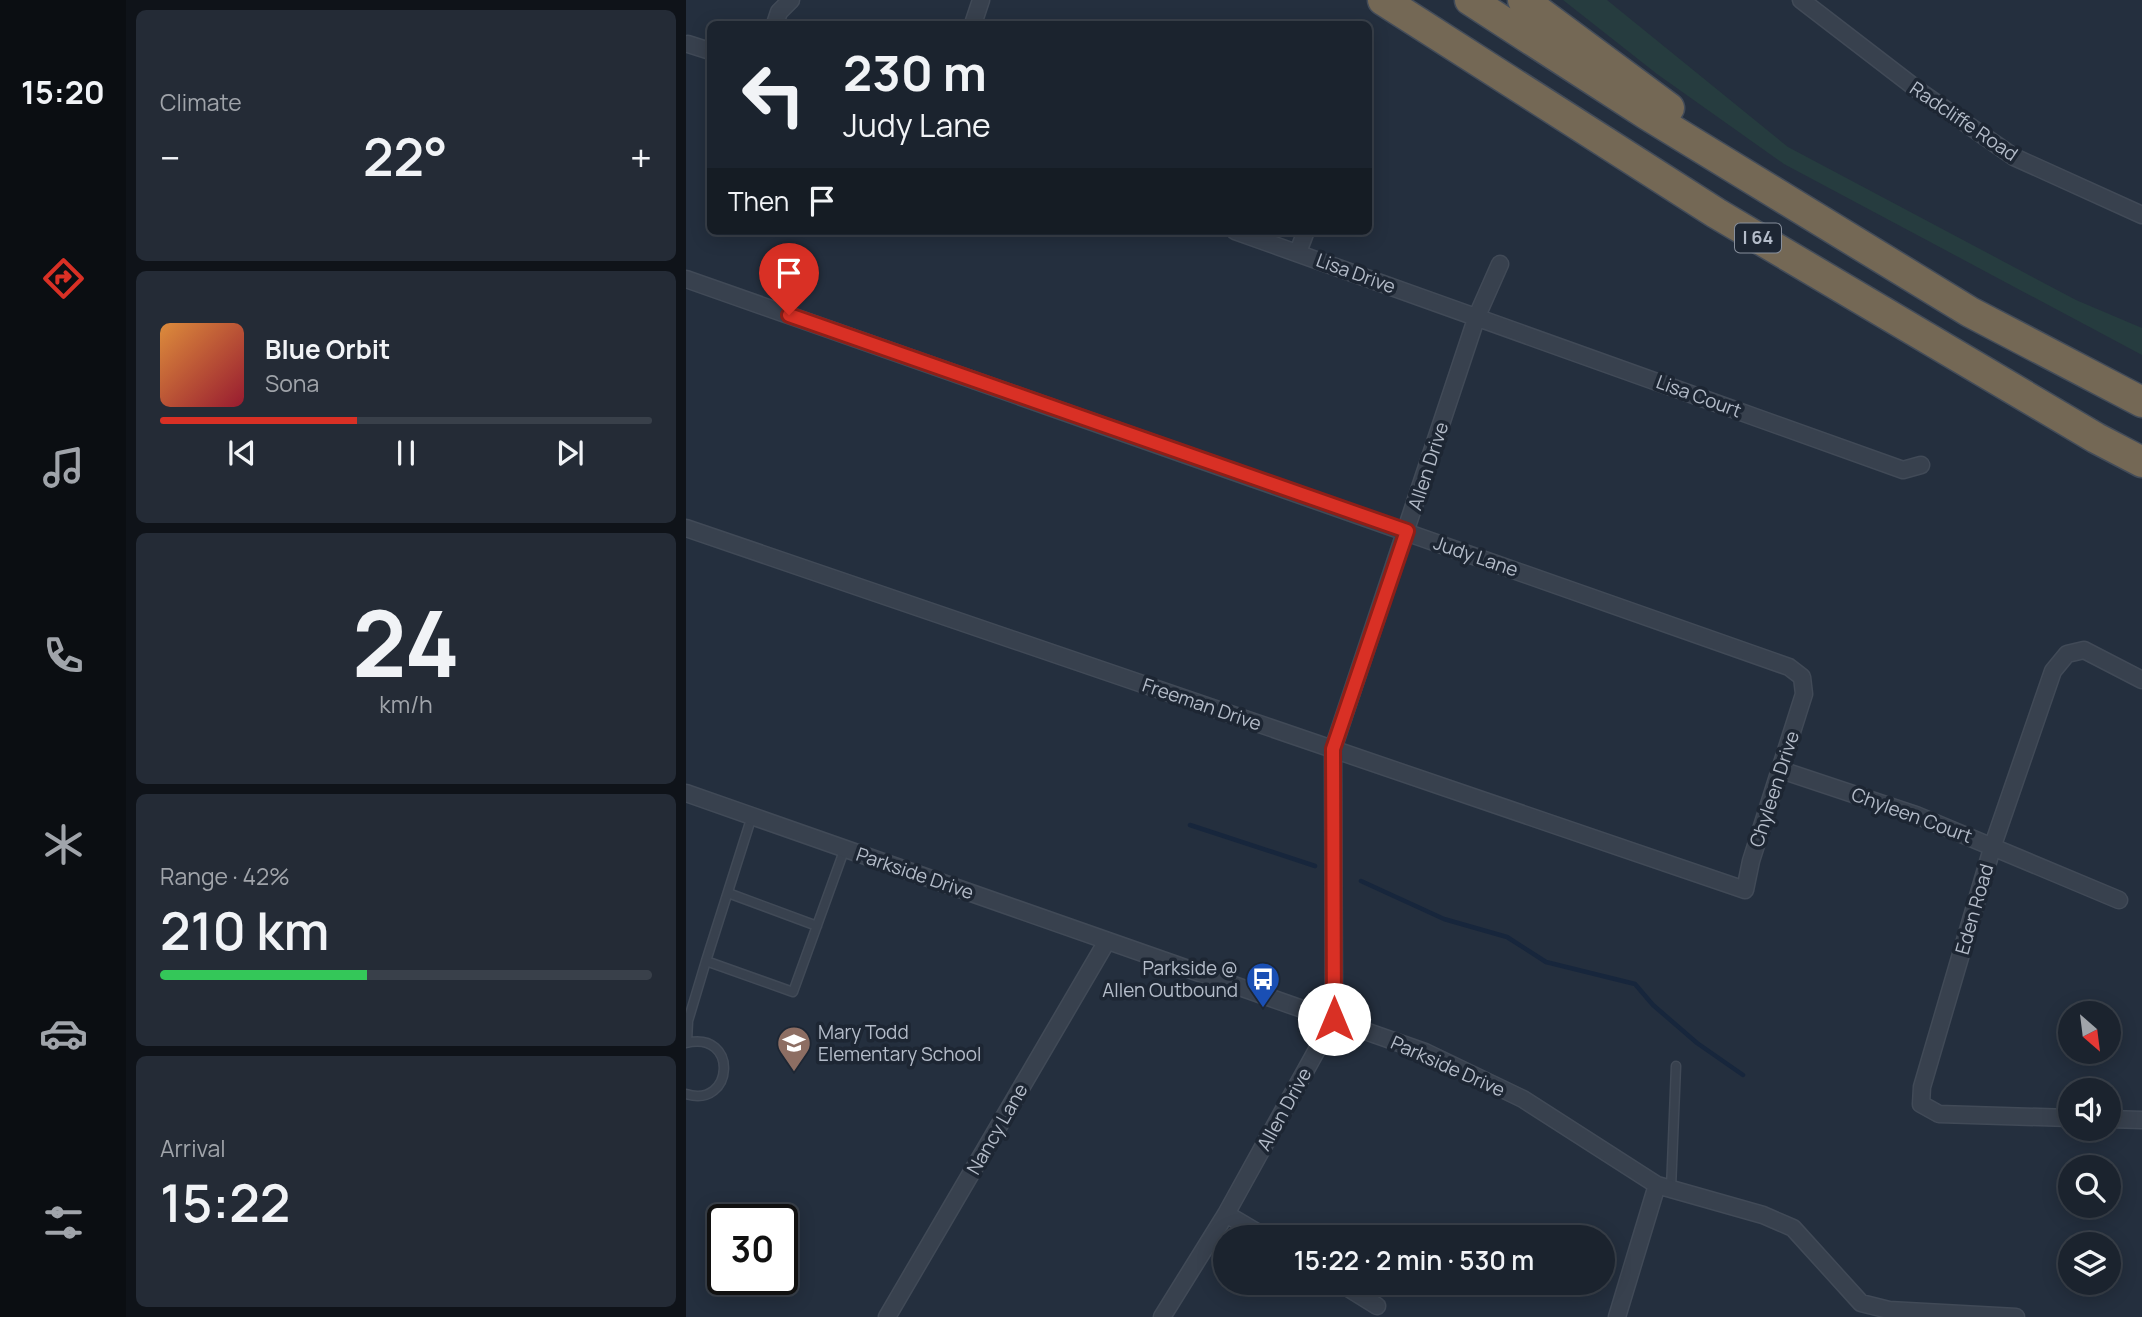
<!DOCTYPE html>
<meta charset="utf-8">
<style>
body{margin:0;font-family:Manrope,sans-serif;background:#242b36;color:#f1f3f6;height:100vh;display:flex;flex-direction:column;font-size:26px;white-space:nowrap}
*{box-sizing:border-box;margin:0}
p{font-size:23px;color:#a0a4aa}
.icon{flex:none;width:38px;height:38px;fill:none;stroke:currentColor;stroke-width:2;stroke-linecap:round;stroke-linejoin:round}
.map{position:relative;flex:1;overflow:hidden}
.panel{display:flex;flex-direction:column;gap:10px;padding:10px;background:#0f1319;width:560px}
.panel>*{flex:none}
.guide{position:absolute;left:21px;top:21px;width:665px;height:214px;border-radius:10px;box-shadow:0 4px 18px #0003,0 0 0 2px #39404a;background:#1b232e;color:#f1f3f6;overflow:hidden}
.needle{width:46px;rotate:152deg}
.fabs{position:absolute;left:1372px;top:1001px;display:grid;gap:14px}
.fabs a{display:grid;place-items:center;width:63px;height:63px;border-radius:50%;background:#1b232e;box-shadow:0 4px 18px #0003,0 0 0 2px #39404a;font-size:35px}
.speed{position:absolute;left:21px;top:1204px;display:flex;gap:14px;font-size:35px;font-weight:700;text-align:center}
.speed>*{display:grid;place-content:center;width:91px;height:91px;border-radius:50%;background:#1b232e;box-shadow:0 4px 18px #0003,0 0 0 2px #39404a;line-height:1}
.speed .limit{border:4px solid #111;border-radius:10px;background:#fff;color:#111}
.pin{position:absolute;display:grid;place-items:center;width:60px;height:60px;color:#fff;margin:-72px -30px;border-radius:50% 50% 50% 0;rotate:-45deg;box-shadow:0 0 7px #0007}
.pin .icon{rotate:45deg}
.me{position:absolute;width:77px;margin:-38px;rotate:0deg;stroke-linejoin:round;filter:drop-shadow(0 0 5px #0008)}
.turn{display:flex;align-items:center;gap:24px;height:147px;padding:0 21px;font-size:32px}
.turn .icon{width:91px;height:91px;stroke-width:2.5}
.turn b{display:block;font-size:49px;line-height:60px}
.then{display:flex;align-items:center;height:66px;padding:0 21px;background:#0003;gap:14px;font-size:26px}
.big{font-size:52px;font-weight:600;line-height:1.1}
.panel .card{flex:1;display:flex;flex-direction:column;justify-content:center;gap:10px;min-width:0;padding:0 24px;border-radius:10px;background:#242b36}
.panel .dial{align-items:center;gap:0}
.dial b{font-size:91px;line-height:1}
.song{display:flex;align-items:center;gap:21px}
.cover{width:84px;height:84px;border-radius:10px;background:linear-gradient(135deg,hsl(30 70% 55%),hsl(350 70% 35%))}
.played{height:7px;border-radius:4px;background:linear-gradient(90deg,#d93025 40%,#39404a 40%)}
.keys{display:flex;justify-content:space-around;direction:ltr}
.heat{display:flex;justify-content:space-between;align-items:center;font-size:38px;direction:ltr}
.charge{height:10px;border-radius:5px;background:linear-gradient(90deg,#34c759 42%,#39404a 0)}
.trip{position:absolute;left:527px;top:1225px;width:402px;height:70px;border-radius:35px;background:#1b232e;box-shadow:0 4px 18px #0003,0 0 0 2px #39404a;font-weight:600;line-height:70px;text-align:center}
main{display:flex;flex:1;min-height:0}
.menu{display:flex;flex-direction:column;width:126px;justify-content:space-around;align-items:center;background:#0b0e12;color:#a0a4aa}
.menu .icon{width:49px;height:49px}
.menu .current{color:#d93025}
.menu b{font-size:32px;color:#f1f3f6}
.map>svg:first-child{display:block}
</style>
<main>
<nav class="menu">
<b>15:20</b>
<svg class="icon current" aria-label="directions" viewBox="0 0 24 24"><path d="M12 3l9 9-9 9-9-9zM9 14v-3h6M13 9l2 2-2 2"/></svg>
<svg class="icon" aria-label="music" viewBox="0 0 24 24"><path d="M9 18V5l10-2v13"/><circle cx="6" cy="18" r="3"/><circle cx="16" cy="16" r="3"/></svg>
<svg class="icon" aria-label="phone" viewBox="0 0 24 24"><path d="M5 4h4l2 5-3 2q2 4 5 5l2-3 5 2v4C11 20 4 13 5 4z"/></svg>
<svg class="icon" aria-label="climate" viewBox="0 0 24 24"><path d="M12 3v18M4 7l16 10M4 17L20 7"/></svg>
<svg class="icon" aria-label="car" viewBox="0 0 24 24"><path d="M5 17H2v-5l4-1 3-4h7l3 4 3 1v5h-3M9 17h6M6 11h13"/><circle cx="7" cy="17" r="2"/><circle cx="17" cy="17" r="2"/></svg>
<svg class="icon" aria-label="filters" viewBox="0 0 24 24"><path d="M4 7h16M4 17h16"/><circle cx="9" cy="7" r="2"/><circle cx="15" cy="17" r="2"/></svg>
</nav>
<section class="panel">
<div class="card"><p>Climate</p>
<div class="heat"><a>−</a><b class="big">22°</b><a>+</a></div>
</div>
<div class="card">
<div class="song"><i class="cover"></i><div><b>Blue Orbit</b><p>Sona</p></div></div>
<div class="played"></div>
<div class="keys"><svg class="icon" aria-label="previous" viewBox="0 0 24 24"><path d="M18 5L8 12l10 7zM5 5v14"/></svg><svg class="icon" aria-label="pause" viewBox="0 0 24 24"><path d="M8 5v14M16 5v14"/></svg><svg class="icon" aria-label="next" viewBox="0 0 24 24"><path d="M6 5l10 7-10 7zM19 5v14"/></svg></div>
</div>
<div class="card dial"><b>24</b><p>km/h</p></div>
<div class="card"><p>Range · 42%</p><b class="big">210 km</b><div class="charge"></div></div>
<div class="card"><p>Arrival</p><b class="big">15:22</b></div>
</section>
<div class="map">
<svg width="1456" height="1317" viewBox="0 0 1456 1317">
<rect width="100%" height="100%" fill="#242f3e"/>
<!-- green -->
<path fill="#263c3f" d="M877,0H921L1102,147L1390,300L1456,328V355L1098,164L971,74Z"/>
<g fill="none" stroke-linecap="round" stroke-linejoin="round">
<!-- stream -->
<path stroke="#17263c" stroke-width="4.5" d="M504,825L629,866
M675,881L758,919L821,937L860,962L949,984L967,1005L1011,1043L1057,1075"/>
<!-- service casing -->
<g stroke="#414a57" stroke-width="11">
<path id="service" d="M66,816L20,961L107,992L159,848
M42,893L131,926
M1,1042L2,1021L20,961
M0,1043C53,1030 48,1109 0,1094
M985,1189L990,1066"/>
</g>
<!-- minor casing -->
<g stroke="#414a57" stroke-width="19">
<path id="minor" d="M1115,0L1236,93L1328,157L1456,215
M89,24L93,12L105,0
M287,24L295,0
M2,44L24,51
M549,231L1217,470L1235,465
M612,252L620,231
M0,279L1103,667L1116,677L1118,694L1065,861L1059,890L0,528
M1095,770L1230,815L1433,900
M0,793L739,1052L837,1099L971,1185L1077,1215L1107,1228L1175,1303L1203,1310L1330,1317
M1384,1118L1253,1114L1235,1104L1236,1087L1307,845L1367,671L1381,654L1398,650L1456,680
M1423,1119L1456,1120
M540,1214L579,1237
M654,1283L691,1306
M201,1317L421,941
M476,1317L540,1214L648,1019L647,749L791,316L814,264
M931,1317L971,1185"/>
</g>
<!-- motorway casing -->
<g stroke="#434c59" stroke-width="33">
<path id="motorway" d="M697,0L1030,213L1410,438L1456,462
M784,0L960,114L1284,312L1456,402
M837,0L983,108"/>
</g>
<!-- service -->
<use href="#service" stroke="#38414e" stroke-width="8"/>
<!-- minor -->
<use href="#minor" stroke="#38414e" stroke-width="16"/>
<!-- motorway -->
<use href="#motorway" stroke="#746855" stroke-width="30"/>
</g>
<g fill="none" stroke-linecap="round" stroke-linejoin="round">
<!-- route casing -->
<g stroke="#8d1f18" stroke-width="18">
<path id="route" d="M103,315L721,531L647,749L648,1019"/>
</g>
<!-- route -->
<use href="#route" stroke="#d93025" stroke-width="12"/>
</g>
<!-- icons -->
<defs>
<g id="bus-pin" transform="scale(1.75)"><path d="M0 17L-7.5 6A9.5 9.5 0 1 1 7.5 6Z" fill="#1a4fb4" stroke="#1d2633"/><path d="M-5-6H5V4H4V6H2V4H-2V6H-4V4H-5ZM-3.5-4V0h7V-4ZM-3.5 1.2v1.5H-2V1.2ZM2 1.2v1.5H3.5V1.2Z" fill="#fff"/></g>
<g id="school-pin" transform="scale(1.75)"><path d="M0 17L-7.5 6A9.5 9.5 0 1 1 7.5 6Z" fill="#8d6e63" stroke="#1d2633"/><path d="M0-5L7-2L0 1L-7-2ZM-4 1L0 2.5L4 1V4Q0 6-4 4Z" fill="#fff"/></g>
</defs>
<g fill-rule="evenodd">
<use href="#bus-pin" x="577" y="979"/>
<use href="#school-pin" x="108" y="1043"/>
</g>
<g text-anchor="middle" stroke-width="7" stroke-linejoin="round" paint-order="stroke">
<!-- shield labels -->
<rect fill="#1d2633" stroke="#878f9c" stroke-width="2" x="1049" y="223.5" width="46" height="29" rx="5"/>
<g font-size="18" font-weight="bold" fill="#b4bcc9">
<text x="1072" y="244">I 64</text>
</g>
<!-- street labels -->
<g font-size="19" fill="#b4bcc9" stroke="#1d2633">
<text transform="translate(1278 121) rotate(34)" y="7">Radcliffe Road</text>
<text transform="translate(670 273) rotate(20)" y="7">Lisa Drive</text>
<text transform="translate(1013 396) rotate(20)" y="7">Lisa Court</text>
<text transform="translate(742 466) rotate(-72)" y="7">Allen Drive</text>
<text transform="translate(790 556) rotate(19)" y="7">Judy Lane</text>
<text transform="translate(516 704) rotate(19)" y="7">Freeman Drive</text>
<text transform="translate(1088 789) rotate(-72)" y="7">Chyleen Drive</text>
<text transform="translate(1226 815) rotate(20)" y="7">Chyleen Court</text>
<text transform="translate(229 873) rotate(19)" y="7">Parkside Drive</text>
<text transform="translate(1288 909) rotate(-74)" y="7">Eden Road</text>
<text transform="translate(762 1066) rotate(24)" y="7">Parkside Drive</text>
<text transform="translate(598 1109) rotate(-61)" y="7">Allen Drive</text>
<text transform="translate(311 1129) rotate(-60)" y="7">Nancy Lane</text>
</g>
<!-- poi labels -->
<g font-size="19" fill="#b4bcc9" stroke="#1d2633" text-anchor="end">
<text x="552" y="975">Parkside @<tspan x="552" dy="22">Allen Outbound</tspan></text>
<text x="132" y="1039" text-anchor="start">Mary Todd<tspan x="132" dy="22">Elementary School</tspan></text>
</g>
</g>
</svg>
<div class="fabs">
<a><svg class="needle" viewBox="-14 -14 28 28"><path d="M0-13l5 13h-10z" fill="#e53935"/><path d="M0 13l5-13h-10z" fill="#a0a4aa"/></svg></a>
<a><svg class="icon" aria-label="sound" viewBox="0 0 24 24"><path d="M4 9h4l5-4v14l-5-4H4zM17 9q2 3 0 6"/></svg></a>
<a><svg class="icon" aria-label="search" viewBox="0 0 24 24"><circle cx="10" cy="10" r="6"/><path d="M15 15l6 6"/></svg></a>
<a><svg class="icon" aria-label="layers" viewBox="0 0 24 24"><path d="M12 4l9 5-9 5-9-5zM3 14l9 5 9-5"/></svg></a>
</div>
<div class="speed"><div class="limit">30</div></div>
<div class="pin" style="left:103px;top:315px;background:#d93025"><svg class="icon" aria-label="arrive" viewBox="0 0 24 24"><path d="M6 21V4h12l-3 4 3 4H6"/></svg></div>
<svg class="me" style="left:648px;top:1019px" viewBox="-20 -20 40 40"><circle r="19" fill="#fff"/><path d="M0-13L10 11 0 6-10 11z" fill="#d93025"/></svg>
<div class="trip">15:22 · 2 min · 530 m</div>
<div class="guide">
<div class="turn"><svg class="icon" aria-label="left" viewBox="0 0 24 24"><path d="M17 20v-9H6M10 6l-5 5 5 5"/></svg><div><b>230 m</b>Judy Lane</div></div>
<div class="then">Then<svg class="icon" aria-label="arrive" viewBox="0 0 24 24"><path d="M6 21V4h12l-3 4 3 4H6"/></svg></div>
</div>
</div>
</main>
